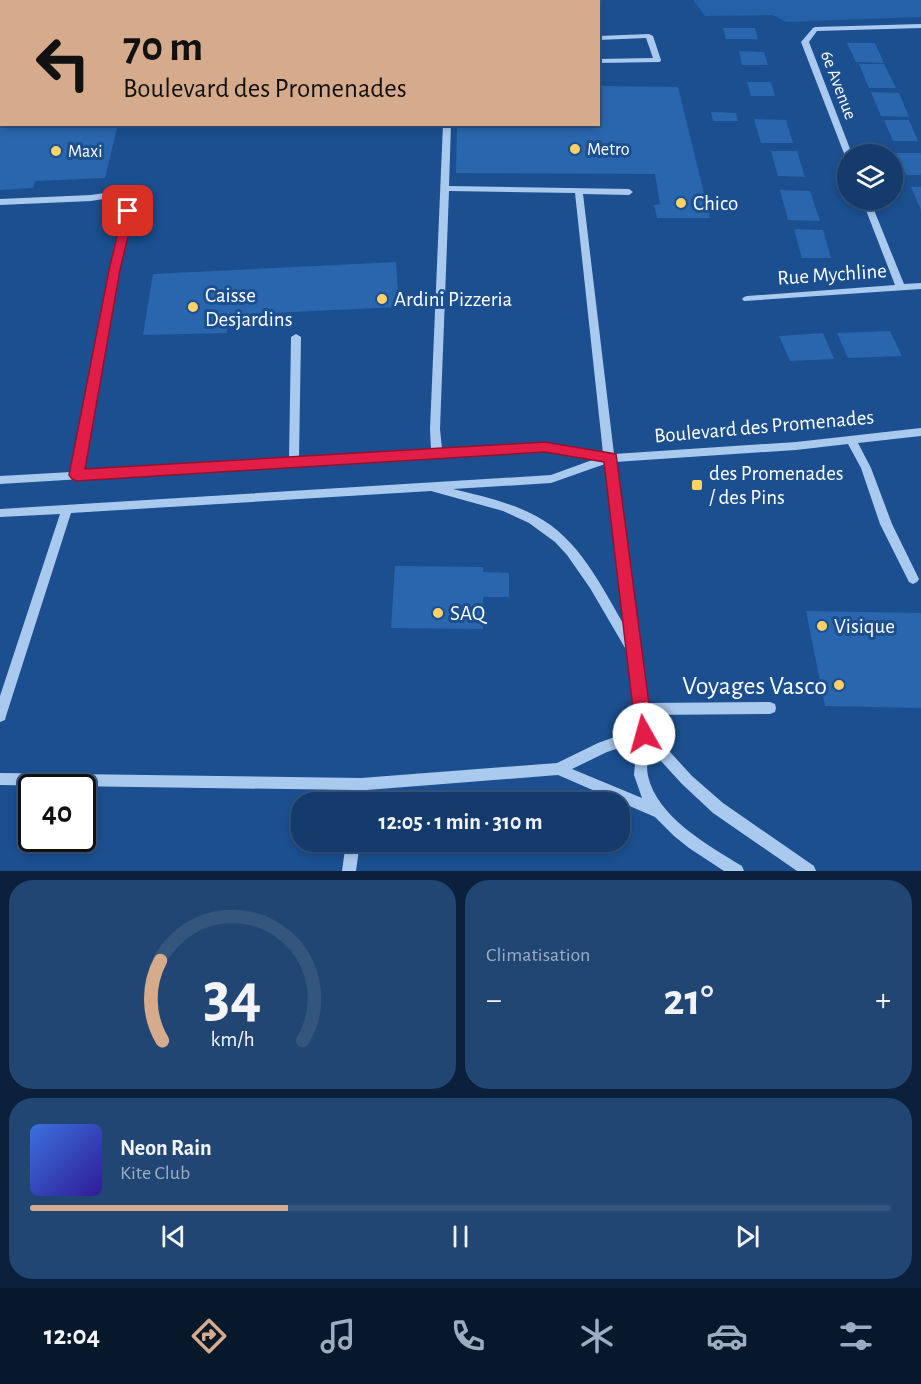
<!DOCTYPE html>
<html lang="fr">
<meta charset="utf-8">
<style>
body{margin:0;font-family:"Alegreya Sans",sans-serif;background:#214673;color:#f1f3f6;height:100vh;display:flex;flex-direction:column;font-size:22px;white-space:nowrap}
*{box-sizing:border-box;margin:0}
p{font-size:20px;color:#9dadc1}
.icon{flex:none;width:33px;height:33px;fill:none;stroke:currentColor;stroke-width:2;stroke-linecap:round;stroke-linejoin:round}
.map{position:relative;height:871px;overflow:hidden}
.sheet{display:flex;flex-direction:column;gap:9px;padding:9px;background:#0b203b;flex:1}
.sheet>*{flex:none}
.top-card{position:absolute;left:0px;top:0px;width:600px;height:126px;box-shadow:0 3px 9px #0003,0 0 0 2px #33557e;background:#d6ab8b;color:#111;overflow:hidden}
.fabs{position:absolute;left:837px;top:144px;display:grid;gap:12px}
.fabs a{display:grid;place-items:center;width:66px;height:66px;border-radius:50%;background:#143b6b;box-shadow:0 3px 9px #0003,0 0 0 2px #33557e;font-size:30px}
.speed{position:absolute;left:18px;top:774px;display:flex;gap:12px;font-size:30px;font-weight:700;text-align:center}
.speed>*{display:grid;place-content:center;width:78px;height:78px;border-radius:50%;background:#143b6b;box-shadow:0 3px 9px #0003,0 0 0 2px #33557e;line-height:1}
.speed .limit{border:3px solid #111;border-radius:9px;background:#fff;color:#111}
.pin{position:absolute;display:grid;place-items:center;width:51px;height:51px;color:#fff;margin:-26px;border-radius:12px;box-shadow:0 3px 9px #0006}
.me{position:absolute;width:66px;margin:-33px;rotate:353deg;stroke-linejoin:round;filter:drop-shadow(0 0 4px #0008)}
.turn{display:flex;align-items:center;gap:21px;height:126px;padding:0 24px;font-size:27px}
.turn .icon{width:78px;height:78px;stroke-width:2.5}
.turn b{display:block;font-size:42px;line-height:51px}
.big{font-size:45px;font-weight:600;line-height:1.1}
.sheet .widget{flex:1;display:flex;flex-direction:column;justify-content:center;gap:9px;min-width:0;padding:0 21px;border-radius:24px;background:#214673}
.sheet .dial{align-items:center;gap:0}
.dial svg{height:156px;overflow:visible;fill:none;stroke:#33557e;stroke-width:7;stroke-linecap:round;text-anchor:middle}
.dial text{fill:#f1f3f6;stroke:none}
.song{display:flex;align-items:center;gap:18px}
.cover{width:72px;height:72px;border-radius:9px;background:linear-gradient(135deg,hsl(220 70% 55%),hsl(250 70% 35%))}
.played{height:6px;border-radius:3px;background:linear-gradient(90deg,#d6ab8b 30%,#33557e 30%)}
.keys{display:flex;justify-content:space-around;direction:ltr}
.heat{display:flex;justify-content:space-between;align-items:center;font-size:33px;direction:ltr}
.sheet .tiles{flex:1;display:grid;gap:9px;grid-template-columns:1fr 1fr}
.widget:last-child{grid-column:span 2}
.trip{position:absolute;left:291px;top:792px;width:339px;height:60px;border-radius:24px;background:#143b6b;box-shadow:0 3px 9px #0003,0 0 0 2px #33557e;font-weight:600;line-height:60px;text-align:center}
.tab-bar{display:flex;height:96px;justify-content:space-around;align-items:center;background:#08182b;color:#9dadc1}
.tab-bar .icon{width:42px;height:42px}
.tab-bar .selected{color:#d6ab8b}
.tab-bar b{font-size:27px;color:#f1f3f6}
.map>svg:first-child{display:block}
</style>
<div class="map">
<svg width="921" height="871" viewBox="0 0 921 871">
<rect width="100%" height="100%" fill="#1b4f8f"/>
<!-- green -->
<path fill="#2461a8" d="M693,0H921V17L786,22L773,15L705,16Z"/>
<!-- building -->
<path fill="#2a66ad" d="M723,28H755L758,39H726Z
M847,43H875L884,63L856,62Z
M739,51L764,52L768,65H742Z
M859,64H884L896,88H869Z
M747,82H771L775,96H751Z
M598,86L678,87L710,218H657L654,205L660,204L655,174L456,173L457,124H598Z
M871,92L899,93L909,117L881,116Z
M711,112L736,113L738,121H713Z
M754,119L786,120L793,143H761Z
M884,120H909L918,141H893Z
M0,124H118L105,178L35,181L33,188L0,190Z
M771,151H797L805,177L778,176Z
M896,153H921V175H906Z
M911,187H921V210Z
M780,190L810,191L820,221L788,220Z
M794,229L823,230L831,258H802Z
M396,262L399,307L229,315L227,333L143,335L153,274Z
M890,331L902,356L848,358L837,333Z
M823,333L834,359L790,361L779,336Z
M395,566L483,567V572L509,573V597H483V629L391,628Z
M806,611L921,613V708L825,706Z"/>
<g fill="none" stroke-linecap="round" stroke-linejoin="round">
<!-- minor -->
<path fill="#a9c9ee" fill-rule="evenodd" d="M921,24V28L817,31L809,42L852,154L845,156L801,42L813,28L815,27Z
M649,34L653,36L661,60L660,62L598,63V59L653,58L646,38L598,40V36Z
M0,74H2V78H0Z
M443,124H451L449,186L629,189L633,192L629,195L583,194L614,454L796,442L921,428V436L858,443L871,468L892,524L919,579L917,582L913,584L909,582L880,524L861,468L848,444L796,450L615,462L647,703L770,702L775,704L776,708L775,712L770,714L648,715L650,730L692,776L723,803L814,866L816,871H797L713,813L682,784L649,748C648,757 646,767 648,776C657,817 709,846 742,866L744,871H724L689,848L674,836L655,817L558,775L367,790L365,802H351L353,790L0,785V773L361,778L557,763L598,743L637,729L628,653L590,588L567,555L555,542L529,523L503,511L431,491L71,513L6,716L5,720L0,722V696L60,514L0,517V509L551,475L595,459L545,451L0,484V476L71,472L109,270L128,195L91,201L0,205V199L91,195L133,189L137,192L119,270L82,471L289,459L291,337L296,334L301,337L299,458L431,450L430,429ZM449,191L575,193L603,453L545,443L442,449L440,429ZM605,464L624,625C601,585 578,538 536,516C510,502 481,496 453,489L551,483ZM637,742L634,775L642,798L572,769L607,752Z
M862,200H870L904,284L921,283V289L744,301L742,299L744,297L747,296L895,285Z
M346,842H360L356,871H342Z"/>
</g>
<!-- route -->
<path fill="#e11d48" stroke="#92132f" stroke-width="1.5" d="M128,208L134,211L120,270L85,469L545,442L616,454L653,734L650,739L644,741L638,739L636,734L604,462L545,452L76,481L72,479L69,475L109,270L123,211Z"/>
<!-- markers -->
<g fill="#ffd166" stroke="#1b4f8f" stroke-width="2">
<circle cx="575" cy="149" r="6"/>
<circle cx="56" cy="151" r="6"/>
<circle cx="681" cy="203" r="6"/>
<circle cx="382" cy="299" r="6"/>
<circle cx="193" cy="307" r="6"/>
<rect x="691" y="479" width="12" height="12" rx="3"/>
<circle cx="438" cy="613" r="6"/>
<circle cx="822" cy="626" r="6"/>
<circle cx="839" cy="685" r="6"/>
</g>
<g text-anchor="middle" stroke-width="6" stroke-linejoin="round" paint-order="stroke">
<!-- far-street labels -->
<g font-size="18" fill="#fff" stroke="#1b4f8f">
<text transform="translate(839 85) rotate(69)" y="6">6e Avenue</text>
</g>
<!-- far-poi labels -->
<g font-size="18" fill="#fff" stroke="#1b4f8f" text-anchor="start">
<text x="587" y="155">Metro</text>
<text x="68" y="157">Maxi</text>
</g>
<!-- poi labels -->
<g font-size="21" fill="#fff" stroke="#1b4f8f" text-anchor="start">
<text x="693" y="210">Chico</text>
<text x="205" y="302">Caisse<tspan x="205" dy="24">Desjardins</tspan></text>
<text x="394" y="306">Ardini Pizzeria</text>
<text x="709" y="480">des Promenades<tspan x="709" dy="24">/ des Pins</tspan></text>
<text x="450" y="620">SAQ</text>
<text x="834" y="633">Visique</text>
</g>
<!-- street labels -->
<g font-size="21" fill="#fff" stroke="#1b4f8f">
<text transform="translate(832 274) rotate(-4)" y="7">Rue Mychline</text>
<text transform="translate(764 426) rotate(-5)" y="7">Boulevard des Promenades</text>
</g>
<!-- near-poi labels -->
<g font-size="26" fill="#fff" stroke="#1b4f8f" text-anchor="end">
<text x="827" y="694">Voyages Vasco</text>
</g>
</g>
</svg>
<div class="fabs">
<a><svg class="icon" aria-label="layers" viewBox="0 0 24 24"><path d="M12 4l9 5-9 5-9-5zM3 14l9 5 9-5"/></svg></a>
</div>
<div class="speed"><div class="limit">40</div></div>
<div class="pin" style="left:128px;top:211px;background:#d93025"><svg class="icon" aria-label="arrive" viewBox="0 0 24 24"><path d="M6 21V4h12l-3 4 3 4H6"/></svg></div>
<svg class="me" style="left:644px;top:734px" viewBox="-20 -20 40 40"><circle r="19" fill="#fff"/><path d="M0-13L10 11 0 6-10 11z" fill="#e11d48"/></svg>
<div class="trip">12:05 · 1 min · 310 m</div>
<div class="top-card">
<div class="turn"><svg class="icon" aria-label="left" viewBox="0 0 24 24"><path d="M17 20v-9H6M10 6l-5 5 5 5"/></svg><div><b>70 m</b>Boulevard des Promenades</div></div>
</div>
</div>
<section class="sheet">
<div class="tiles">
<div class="widget dial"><svg viewBox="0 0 100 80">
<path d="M14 69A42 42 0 1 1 86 69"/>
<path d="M14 69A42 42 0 0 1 13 28" stroke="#d6ab8b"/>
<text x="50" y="56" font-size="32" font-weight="700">34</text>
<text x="50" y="72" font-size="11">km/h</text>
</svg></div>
<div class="widget"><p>Climatisation</p>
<div class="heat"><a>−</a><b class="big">21°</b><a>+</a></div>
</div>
<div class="widget">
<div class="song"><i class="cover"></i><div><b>Neon Rain</b><p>Kite Club</p></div></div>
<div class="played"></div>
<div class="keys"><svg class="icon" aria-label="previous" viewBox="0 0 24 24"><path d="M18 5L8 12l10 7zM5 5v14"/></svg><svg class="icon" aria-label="pause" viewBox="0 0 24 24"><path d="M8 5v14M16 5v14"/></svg><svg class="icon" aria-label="next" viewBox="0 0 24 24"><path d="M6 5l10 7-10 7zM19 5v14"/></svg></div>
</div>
</div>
</section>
<nav class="tab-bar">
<b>12:04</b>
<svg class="icon selected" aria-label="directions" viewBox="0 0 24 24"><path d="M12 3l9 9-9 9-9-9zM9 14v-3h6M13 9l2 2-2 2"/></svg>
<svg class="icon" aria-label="music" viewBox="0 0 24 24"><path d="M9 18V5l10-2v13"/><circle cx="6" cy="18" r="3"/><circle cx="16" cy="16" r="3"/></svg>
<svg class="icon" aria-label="phone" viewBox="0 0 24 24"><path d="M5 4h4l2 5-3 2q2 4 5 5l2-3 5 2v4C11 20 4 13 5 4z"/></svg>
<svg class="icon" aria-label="climate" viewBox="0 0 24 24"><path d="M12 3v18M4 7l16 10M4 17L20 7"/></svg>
<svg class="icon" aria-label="car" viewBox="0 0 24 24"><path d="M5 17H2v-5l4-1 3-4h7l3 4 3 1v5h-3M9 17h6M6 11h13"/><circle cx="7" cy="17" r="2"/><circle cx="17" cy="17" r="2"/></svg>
<svg class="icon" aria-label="filters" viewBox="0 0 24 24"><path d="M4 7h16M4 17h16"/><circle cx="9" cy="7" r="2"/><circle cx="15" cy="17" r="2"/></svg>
</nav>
